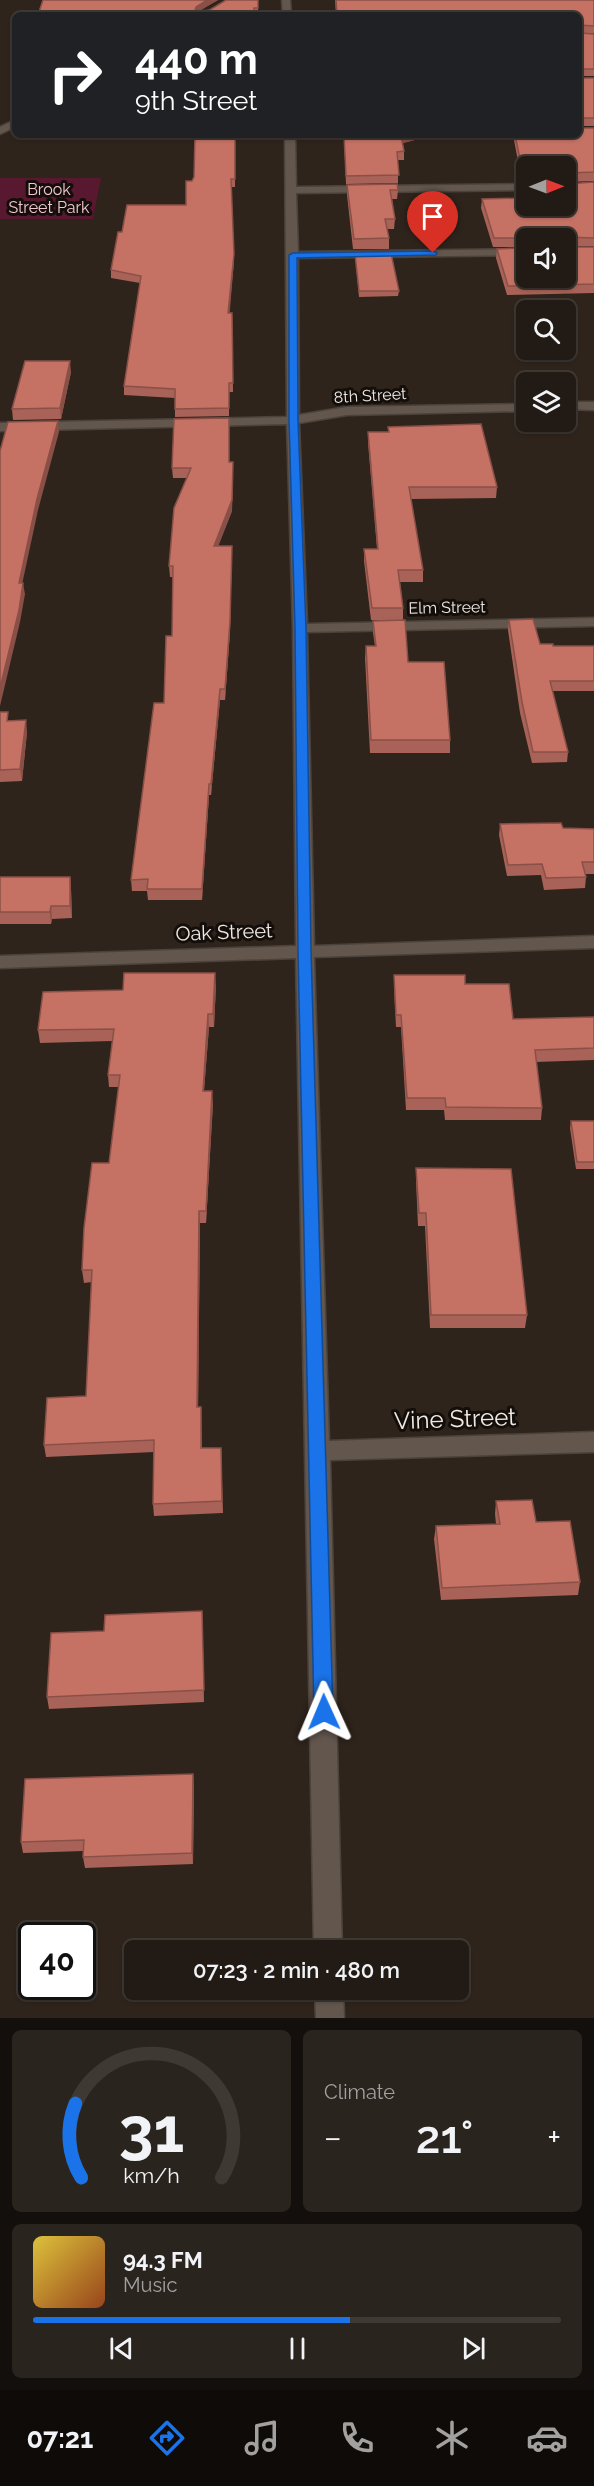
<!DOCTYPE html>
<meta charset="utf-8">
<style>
body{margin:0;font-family:Raleway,sans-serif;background:#2a241e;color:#f1f3f6;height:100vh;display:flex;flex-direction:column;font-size:22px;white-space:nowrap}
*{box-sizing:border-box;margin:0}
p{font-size:20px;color:#a2a1a0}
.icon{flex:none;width:33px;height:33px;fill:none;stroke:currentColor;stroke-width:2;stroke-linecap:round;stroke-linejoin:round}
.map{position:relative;height:2018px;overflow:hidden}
.sheet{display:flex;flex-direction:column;gap:12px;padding:12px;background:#130f0c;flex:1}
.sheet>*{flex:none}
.banner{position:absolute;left:12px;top:12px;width:570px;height:126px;border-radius:9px;box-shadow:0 2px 4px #0004,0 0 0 2px #3f3934;background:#202124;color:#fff;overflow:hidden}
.needle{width:39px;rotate:89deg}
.buttons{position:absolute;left:516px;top:156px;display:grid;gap:12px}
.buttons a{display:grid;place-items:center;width:60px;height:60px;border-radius:9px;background:#221b15;box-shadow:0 2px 4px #0004,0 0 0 2px #3f3934;font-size:30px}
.speed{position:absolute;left:18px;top:1922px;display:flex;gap:12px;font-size:30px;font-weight:700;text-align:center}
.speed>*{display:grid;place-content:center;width:78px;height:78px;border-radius:50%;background:#221b15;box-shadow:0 2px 4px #0004,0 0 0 2px #3f3934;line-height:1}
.speed .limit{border:3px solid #111;border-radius:9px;background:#fff;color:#111}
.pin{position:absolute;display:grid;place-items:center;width:51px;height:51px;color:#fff;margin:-62px -26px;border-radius:50% 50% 50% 0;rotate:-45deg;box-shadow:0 0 6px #0007}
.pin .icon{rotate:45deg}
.me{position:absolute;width:66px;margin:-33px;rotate:359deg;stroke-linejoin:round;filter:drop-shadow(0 0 4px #0008)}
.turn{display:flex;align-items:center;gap:21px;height:126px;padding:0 24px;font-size:27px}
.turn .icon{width:78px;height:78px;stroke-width:2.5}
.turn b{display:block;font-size:42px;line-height:51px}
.big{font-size:45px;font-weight:600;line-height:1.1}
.sheet .card{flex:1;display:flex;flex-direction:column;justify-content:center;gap:9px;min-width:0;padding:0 21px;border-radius:9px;background:#2a241e}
.sheet .dial{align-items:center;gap:0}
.dial svg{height:156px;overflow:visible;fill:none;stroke:#3f3934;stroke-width:7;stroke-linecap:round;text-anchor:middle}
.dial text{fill:#f1f3f6;stroke:none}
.song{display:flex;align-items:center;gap:18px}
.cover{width:72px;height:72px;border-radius:9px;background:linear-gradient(135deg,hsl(50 70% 55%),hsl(20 70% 35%))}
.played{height:6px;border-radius:3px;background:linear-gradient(90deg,#1a73e8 60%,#3f3934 60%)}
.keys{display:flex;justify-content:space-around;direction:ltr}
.heat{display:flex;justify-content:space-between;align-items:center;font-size:33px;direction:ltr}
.sheet .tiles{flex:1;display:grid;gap:12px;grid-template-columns:1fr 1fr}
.card:last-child{grid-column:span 2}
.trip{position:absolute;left:124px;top:1940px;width:345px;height:60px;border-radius:9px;background:#221b15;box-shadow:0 2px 4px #0004,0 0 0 2px #3f3934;font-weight:600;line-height:60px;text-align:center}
.menu{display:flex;height:96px;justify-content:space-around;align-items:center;background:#0e0b08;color:#a2a1a0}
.menu .icon{width:42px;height:42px}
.menu .on{color:#1a73e8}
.menu b{font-size:27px;color:#f1f3f6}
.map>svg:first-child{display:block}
</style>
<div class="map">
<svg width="594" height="2018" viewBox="0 0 594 2018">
<rect width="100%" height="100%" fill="#2e241c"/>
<!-- green -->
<path fill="#571830" d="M0,178H101L93,219H0Z"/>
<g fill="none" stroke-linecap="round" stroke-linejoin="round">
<!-- minor casing -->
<g stroke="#4a423b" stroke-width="3">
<path id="minor" d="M282,0H290L291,15H283Z
M15,120V127L0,134V127Z
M285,135H295L296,187L526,184V190L296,193L298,252L526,249V255L298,258L299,415L347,407L526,404V411L347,415L299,423L307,624L594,618V626L307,632L314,946L594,936V948L314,957L329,1441L594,1432V1452L330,1460L342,1950H314L296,958L0,968V956L296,946L293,628L287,424L0,431V423L287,417Z
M594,402V410L566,409V402Z
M315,1989H343L344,2018H316Z"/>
</g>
<!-- minor -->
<use href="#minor" fill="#62564d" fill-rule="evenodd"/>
</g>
<!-- wall -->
<path fill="#a96257" d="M43,0H218L200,10L258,8V15Z
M335,0H594V33H579V15H336Z
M579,33L594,34V76H579Z
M579,78H594V126H579Z
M594,128V181L566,182L567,184L594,182V246H566L567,247H594V293L507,295L496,258L497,249L526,248L566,238H526V247H493L481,208L482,199L526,198L524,192L525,184H526V206H566L526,166V183L522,182L513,135H579Z
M235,135V187H231L234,261L229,313H232L233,392H229V416L175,417V398L124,395V386L140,283L111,278V270L122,232L186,205L194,177Z
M344,135H434L402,143L404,151V160H398V183L346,184Z
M347,185L398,190L397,199H392L395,219L394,229H387L389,238V249H353L347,195Z
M355,254L399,291L398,296L359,297Z
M71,372L61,419L13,420L12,409Z
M388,427L497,487L496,498L411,499L423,570V582H400L403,608V620H371L364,561V549H377L368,443V432H388Z
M229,462H233L232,511L218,546H232L230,632L225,700H220L211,795H209L202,900H148L147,891H132L131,880L164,703L172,636L173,577H170L169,566L187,478H173L172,468Z
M509,620L540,644L553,646H594V691H552L568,752L567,762L532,763L520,713L508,630Z
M373,621L408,662L450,740V753H370L365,658L366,646H375L373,633Z
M0,712L9,721L27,732L22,781L0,782Z
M500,824L563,828L594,829V874H585L586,877L585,888L544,890L541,875L507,876L499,835Z
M0,877H70L71,889L72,918L52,919L51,924H0Z
M394,975L465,984L513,1019L594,1017V1060L536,1062L542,1108L541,1120H445L444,1110H406L401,1027H396L394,988Z
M216,985L214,1027H209L204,1091L213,1103L206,1223H200L198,1407H201L202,1448H221L223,1513L154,1516L153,1504L154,1452L46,1457L44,1445L86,1396L92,1282L84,1283L82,1270L109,1163L119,1087H109L108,1075L112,1041L40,1043L38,1030L123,990Z
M571,1121H594V1169H576L570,1128Z
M416,1168L527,1315L525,1328H430L425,1226H418L416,1181Z
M496,1501L536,1522L580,1582L578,1595L441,1600L434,1539L436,1526L496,1524L495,1514Z
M202,1611L204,1702L49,1709L47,1697L104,1631Z
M194,1785L193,1864L85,1868L83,1857V1851L23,1853L21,1842Z"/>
<!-- shaded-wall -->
<path fill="#8a5047" d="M207,0H218L196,13L195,15L196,7Z
M404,135H434L400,144L401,136Z
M234,254V261L229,321L228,313Z
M70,361L71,372L61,419L60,408Z
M58,421L59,432L38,510L20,594L19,583L37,499Z
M233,462L232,511L214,557V546Z
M232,546L230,632L225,700V689Z
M23,583L25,594L20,622L0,706V688Z
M220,689V700L211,795V784Z
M26,720L27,732L22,781L20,769Z
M209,784V795L202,900V889Z
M70,877L71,889L72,918L70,906Z
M51,906L52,919L51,924L50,912Z
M215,973L216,985L214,1027L213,1014Z
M208,1014L209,1027L203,1103V1091Z
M212,1091L213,1103L206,1223V1211Z
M199,1211L200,1223L198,1420L197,1407Z
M193,1774L194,1785L193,1864L192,1853Z"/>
<!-- building -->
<path fill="#c57265" stroke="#8a5047" stroke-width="1.5" d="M43,0H207L196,7L195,10L208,11L226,0H258V8H254L253,15H38Z
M336,0H594V26L580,25L579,27V15H486L485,13L370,14V15H337Z
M579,33L594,34V69H579Z
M579,78H594V118H579Z
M579,128H594V172L567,173L566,175V166H526V175L523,173L515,135H579Z
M195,135H235V179H231L234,254L228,313H232L233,383H229V408L175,409V389L124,386L141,276L111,270L118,232H122L127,205H186V181H192L194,177Z
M344,135H404L401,136L404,151L397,152L399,175L346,176Z
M566,179L567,184L594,182V238L567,237L566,242V238H494L482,199L526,198V206H566Z
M397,184L398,190H390L395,219H385L389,238L354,239L347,185Z
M566,246L567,247H594V284L508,286L497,249L526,248V278H566Z
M391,253L399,291H359L355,254Z
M25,361H70L60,408L12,409Z
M229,418V462H233L232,500L214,546H232L230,621L225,689H220L211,784H209L202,889H147L148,879L131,880L154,703H164L166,636H172L173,566H169L174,508L191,468H172L174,419Z
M58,421L37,499L19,583H23L19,610L0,688V451L8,422Z
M481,424L497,487H409L423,570H398L403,608H372L364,549H378L368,432H389L388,427Z
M533,619L540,644H553V646H594V681H550L568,752H533L522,702L509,620Z
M405,620L408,662H444L450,740H371L366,646H376L373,621Z
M0,712H8L7,721L26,720L20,769L0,770Z
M561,823L563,828L594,829V862H582L586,877L546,878L542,864L508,865L500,824Z
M0,877H70V906H51L50,912H0Z
M124,973H215L213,1014H208L203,1091H212L206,1211H199L197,1407H201V1448H221L222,1501L153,1504L154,1440L44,1445L47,1398L86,1396L92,1270H82L84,1228L92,1163H109L120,1075H108L114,1029L38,1030L43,992L123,990Z
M394,975H465V984H509L513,1019L594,1017V1048L535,1050L542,1108L446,1107L445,1098H407L401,1015H396Z
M571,1121H594V1162H577Z
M416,1168L511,1169L527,1315H431L426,1213H419Z
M532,1500L536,1522L570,1521L580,1582L442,1588L436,1526L500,1524L496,1501Z
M202,1611L204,1690L47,1697L51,1633L104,1631L105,1615Z
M193,1774L192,1853L83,1857L84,1840L21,1842L25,1779Z"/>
<!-- route -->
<path fill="#1a73e8" stroke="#114b97" stroke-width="1.5" d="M433,251L437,253L436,255L297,258L298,420L306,628L311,950L333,1712L330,1719L324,1722L317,1719L314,1712L298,950L295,628L289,420V255L293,253Z"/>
<g text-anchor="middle" stroke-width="6" stroke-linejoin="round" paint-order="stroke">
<!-- far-park labels -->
<g font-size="16" fill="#f4c6d2" stroke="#130e0a">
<text x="49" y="195">Brook<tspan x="49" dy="18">Street Park</tspan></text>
</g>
<!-- far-street labels -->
<g font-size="16" fill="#f0e8e3" stroke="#130e0a">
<text transform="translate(370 395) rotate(-3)" y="6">8th Street</text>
<text transform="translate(447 607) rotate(-1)" y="6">Elm Street</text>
</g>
<!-- street labels -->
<g font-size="20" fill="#f0e8e3" stroke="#130e0a">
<text transform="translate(224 932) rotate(-2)" y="7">Oak Street</text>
</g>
<!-- near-street labels -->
<g font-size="24" fill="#f0e8e3" stroke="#130e0a">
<text transform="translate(455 1419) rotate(-2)" y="8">Vine Street</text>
</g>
</g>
</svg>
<div class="buttons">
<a><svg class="needle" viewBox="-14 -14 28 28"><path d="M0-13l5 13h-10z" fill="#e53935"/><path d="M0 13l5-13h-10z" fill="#a2a1a0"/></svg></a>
<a><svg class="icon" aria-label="sound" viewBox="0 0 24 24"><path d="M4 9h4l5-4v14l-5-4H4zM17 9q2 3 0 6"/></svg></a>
<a><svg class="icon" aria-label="search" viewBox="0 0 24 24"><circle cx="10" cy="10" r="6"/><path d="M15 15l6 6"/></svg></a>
<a><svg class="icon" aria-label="layers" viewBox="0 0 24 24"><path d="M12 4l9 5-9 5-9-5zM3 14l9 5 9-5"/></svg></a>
</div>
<div class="speed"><div class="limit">40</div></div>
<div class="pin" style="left:433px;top:253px;background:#d93025"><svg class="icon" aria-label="arrive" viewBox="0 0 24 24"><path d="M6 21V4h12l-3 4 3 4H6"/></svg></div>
<svg class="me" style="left:324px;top:1712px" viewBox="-20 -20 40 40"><path d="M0-17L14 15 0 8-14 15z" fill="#1a73e8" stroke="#fff" stroke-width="4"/></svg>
<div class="trip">07:23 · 2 min · 480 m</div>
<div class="banner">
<div class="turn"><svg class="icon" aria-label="right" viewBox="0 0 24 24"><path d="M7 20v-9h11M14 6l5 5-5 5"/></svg><div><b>440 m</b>9th Street</div></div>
</div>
</div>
<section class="sheet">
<div class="tiles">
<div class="card dial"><svg viewBox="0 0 100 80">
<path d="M14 69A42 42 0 1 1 86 69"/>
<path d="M14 69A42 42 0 0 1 11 31" stroke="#1a73e8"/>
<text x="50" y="56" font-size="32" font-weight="700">31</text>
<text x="50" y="72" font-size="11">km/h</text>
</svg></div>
<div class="card"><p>Climate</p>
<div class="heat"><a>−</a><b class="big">21°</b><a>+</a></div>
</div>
<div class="card">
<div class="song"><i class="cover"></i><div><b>94.3 FM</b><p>Music</p></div></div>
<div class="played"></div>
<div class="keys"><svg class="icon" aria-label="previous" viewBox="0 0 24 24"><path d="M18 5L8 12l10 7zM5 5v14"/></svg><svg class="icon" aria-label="pause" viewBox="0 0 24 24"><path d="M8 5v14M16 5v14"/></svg><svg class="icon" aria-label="next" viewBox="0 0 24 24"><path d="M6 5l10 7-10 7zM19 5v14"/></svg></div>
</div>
</div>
</section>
<nav class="menu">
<b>07:21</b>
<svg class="icon on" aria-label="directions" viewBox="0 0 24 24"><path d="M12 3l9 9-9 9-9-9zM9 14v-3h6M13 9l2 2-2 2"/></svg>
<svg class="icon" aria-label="music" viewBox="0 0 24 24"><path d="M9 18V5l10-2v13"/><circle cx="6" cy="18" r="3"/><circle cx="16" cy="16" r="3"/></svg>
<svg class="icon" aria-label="phone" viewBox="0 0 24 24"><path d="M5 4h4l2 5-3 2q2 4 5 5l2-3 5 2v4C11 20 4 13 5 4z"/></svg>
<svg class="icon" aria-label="climate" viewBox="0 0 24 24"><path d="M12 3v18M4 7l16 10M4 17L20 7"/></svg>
<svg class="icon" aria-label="car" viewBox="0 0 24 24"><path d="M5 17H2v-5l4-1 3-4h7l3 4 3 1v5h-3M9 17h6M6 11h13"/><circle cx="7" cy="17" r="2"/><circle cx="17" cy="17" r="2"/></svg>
</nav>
